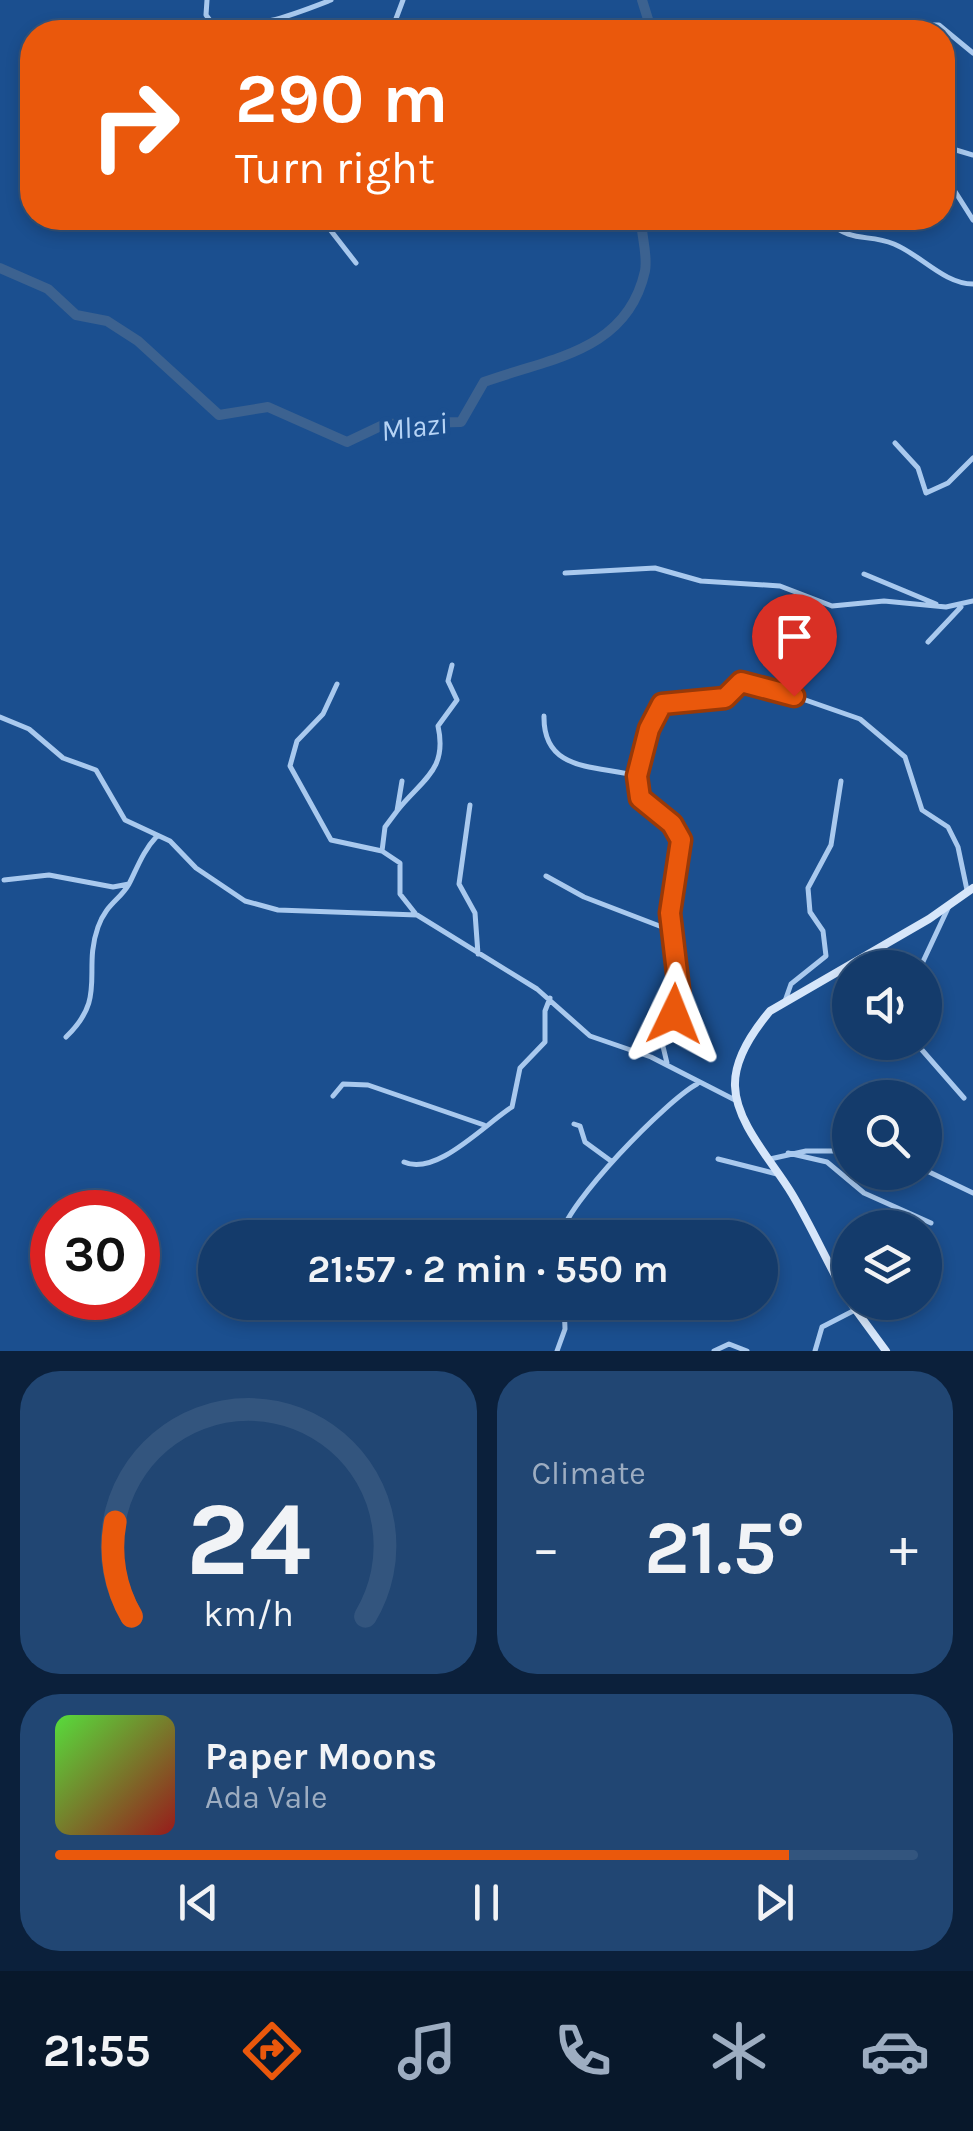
<!DOCTYPE html>
<meta charset="utf-8">
<style>
body{margin:0;font-family:Karla,sans-serif;background:#214673;color:#f1f3f6;height:100vh;display:flex;flex-direction:column;font-size:38px;white-space:nowrap}
*{box-sizing:border-box;margin:0}
p{font-size:32px;color:#9dadc1}
.icon{flex:none;width:55px;height:55px;fill:none;stroke:currentColor;stroke-width:2;stroke-linecap:round;stroke-linejoin:round}
.map{position:relative;height:1351px;overflow:hidden}
.panel{display:flex;flex-direction:column;gap:20px;padding:20px;background:#0b203b;flex:1}
.panel>*{flex:none}
.hud{position:absolute;left:20px;top:20px;width:935px;height:210px;border-radius:40px;box-shadow:0 5px 15px #0003,0 0 0 2px #33557e;background:#ea580c;color:#fff;overflow:hidden}
.fabs{position:absolute;left:832px;top:950px;display:grid;gap:20px}
.fabs a{display:grid;place-items:center;width:110px;height:110px;border-radius:50%;background:#143b6b;box-shadow:0 5px 15px #0003,0 0 0 2px #33557e;font-size:50px}
.speed{position:absolute;left:30px;top:1190px;display:flex;gap:20px;font-size:50px;font-weight:700;text-align:center}
.speed>*{display:grid;place-content:center;width:130px;height:130px;border-radius:50%;background:#143b6b;box-shadow:0 5px 15px #0003,0 0 0 2px #33557e;line-height:1}
.speed .limit{border:15px solid #d22;background:#fff;color:#111}
.pin{position:absolute;display:grid;place-items:center;width:85px;height:85px;color:#fff;margin:-102px -42px;border-radius:50% 50% 50% 0;rotate:-45deg;box-shadow:0 0 10px #0007}
.pin .icon{rotate:45deg}
.me{position:absolute;width:110px;margin:-55px;rotate:2deg;stroke-linejoin:round;filter:drop-shadow(0 0 8px #0008)}
.turn{display:flex;align-items:center;gap:35px;height:210px;padding:0 50px;font-size:45px}
.turn .icon{width:130px;height:130px;stroke-width:2.5}
.turn b{display:block;font-size:70px;line-height:85px}
.big{font-size:75px;font-weight:700;line-height:1.1}
.panel .card{flex:1;display:flex;flex-direction:column;justify-content:center;gap:15px;min-width:0;padding:0 35px;border-radius:40px;background:#214673}
.panel .dial{align-items:center;gap:0}
.dial svg{height:260px;overflow:visible;fill:none;stroke:#33557e;stroke-width:7;stroke-linecap:round;text-anchor:middle}
.dial text{fill:#f1f3f6;stroke:none}
.song{display:flex;align-items:center;gap:30px}
.cover{width:120px;height:120px;border-radius:15px;background:linear-gradient(135deg,hsl(110 70% 55%),hsl(0 70% 35%))}
.played{height:10px;border-radius:5px;background:linear-gradient(90deg,#ea580c 85%,#33557e 85%)}
.keys{display:flex;justify-content:space-around;direction:ltr}
.heat{display:flex;justify-content:space-between;align-items:center;font-size:55px;direction:ltr}
.panel .tiles{flex:1;display:grid;gap:20px;grid-template-columns:1fr 1fr}
.card:last-child{grid-column:span 2}
.trip{position:absolute;left:198px;top:1220px;width:580px;height:100px;border-radius:50px;background:#143b6b;box-shadow:0 5px 15px #0003,0 0 0 2px #33557e;font-weight:700;line-height:100px;text-align:center}
.tabs{display:flex;height:160px;justify-content:space-around;align-items:center;background:#08182b;color:#9dadc1}
.tabs .icon{width:70px;height:70px}
.tabs .active{color:#ea580c}
.tabs b{font-size:45px;color:#f1f3f6}
.map>svg:first-child{display:block}
</style>
<div class="map">
<svg width="973" height="1351" viewBox="0 0 973 1351">
<rect width="100%" height="100%" fill="#1b4f8f"/>
<g fill="none" stroke-linecap="round" stroke-linejoin="round">
<!-- river -->
<path stroke="#3c6290" stroke-width="10" d="M642,0L652,32
M0,268L48,289L76,315L107,321L138,341L219,415L268,407L347,442L385,424L461,422L484,382C550,358 627,352 645,271C648,254 641,235 641,218"/>
<!-- street -->
<path stroke="#a9c9ee" stroke-width="5" d="M207,0L206,15L212,23C256,30 290,16 331,0
M921,25H939L973,53
M391,32L403,0
M942,153L956,150L973,155
M949,182L973,220
M321,218L356,263
M827,221C853,244 867,233 894,244C921,255 944,284 973,284
M895,443L918,468L926,493L948,483L973,458
M565,573L655,568L701,581L780,586L832,606L884,601L946,607L973,601
M864,574L936,604
M928,642L961,607
M337,684L323,714L297,741L290,766L331,840L382,851
M544,716C543,773 597,765 637,776
M0,717L29,729L63,758L96,770L125,820L170,841L196,868L245,901L278,910L417,915L537,989L590,1036L651,1057L737,1101
M402,781L397,811L385,827L382,851L400,863V894L415,913
M470,805L459,884L475,913L478,954
M397,811C421,780 448,771 438,726L457,700L448,681L452,665
M546,876L584,897L670,930
M4,880L49,875L113,887L129,884
M920,968L949,906
M785,1001L791,984L826,956L823,931L810,912L808,888L831,845L841,781
M66,1037C108,997 82,972 98,927C106,904 120,900 129,884C138,866 143,851 157,836
M915,1042L964,1098
M667,1063L659,1030L674,1014L679,998L670,913L681,840L672,823L640,798C633,771 644,721 666,702L716,700L741,682L751,681L860,719L905,757L922,810L948,827L958,847L967,890
M333,1096L343,1084L368,1085L484,1125
M574,1124L580,1126L585,1142L611,1161
M788,1153L827,1162L864,1193L931,1223
M718,1159L777,1174
M770,1159L806,1151H850
M404,1162C436,1177 485,1124 512,1107L520,1068L545,1042V1011L550,998
M925,1170L973,1193
M272,1237L273,1238
M442,1238L477,1230L541,1238
M560,1238C565,1204 667,1100 697,1084
M331,1302L356,1317L364,1314L370,1302
M557,1351L565,1329L564,1302
M714,1351L729,1344L747,1351
M815,1351L822,1327L855,1310"/>
<!-- secondary -->
<path stroke="#d6e6fa" stroke-width="8" d="M850,1302C829,1267 813,1229 792,1194C773,1162 736,1124 735,1086C734,1059 754,1030 770,1011L929,919L973,888
M850,1302L886,1351"/>
</g>
<g fill="none" stroke-linecap="round" stroke-linejoin="round">
<!-- route casing -->
<g stroke="#983908" stroke-width="25">
<path id="route" d="M674,1014L680,998L670,913L681,840L672,824L640,798L637,776L649,729L662,704L725,698L741,682L794,696"/>
</g>
<!-- route -->
<use href="#route" stroke="#ea580c" stroke-width="18"/>
</g>
<g text-anchor="middle" stroke-width="10" stroke-linejoin="round" paint-order="stroke">
<!-- water labels -->
<g font-size="30" font-style="italic" fill="#b5d3f5" stroke="#1b4f8f">
<text transform="translate(414 427) rotate(-7)" y="10">Mlazi</text>
</g>
</g>
</svg>
<div class="fabs">
<a><svg class="icon" aria-label="sound" viewBox="0 0 24 24"><path d="M4 9h4l5-4v14l-5-4H4zM17 9q2 3 0 6"/></svg></a>
<a><svg class="icon" aria-label="search" viewBox="0 0 24 24"><circle cx="10" cy="10" r="6"/><path d="M15 15l6 6"/></svg></a>
<a><svg class="icon" aria-label="layers" viewBox="0 0 24 24"><path d="M12 4l9 5-9 5-9-5zM3 14l9 5 9-5"/></svg></a>
</div>
<div class="speed"><div class="limit">30</div></div>
<div class="pin" style="left:794px;top:696px;background:#d93025"><svg class="icon" aria-label="arrive" viewBox="0 0 24 24"><path d="M6 21V4h12l-3 4 3 4H6"/></svg></div>
<svg class="me" style="left:674px;top:1014px" viewBox="-20 -20 40 40"><path d="M0-17L14 15 0 8-14 15z" fill="#ea580c" stroke="#fff" stroke-width="4"/></svg>
<div class="trip">21:57 · 2 min · 550 m</div>
<div class="hud">
<div class="turn"><svg class="icon" aria-label="right" viewBox="0 0 24 24"><path d="M7 20v-9h11M14 6l5 5-5 5"/></svg><div><b>290 m</b>Turn right</div></div>
</div>
</div>
<section class="panel">
<div class="tiles">
<div class="card dial"><svg viewBox="0 0 100 80">
<path d="M14 69A42 42 0 1 1 86 69"/>
<path d="M14 69A42 42 0 0 1 9 40" stroke="#ea580c"/>
<text x="50" y="56" font-size="32" font-weight="700">24</text>
<text x="50" y="72" font-size="11">km/h</text>
</svg></div>
<div class="card"><p>Climate</p>
<div class="heat"><a>−</a><b class="big">21.5°</b><a>+</a></div>
</div>
<div class="card">
<div class="song"><i class="cover"></i><div><b>Paper Moons</b><p>Ada Vale</p></div></div>
<div class="played"></div>
<div class="keys"><svg class="icon" aria-label="previous" viewBox="0 0 24 24"><path d="M18 5L8 12l10 7zM5 5v14"/></svg><svg class="icon" aria-label="pause" viewBox="0 0 24 24"><path d="M8 5v14M16 5v14"/></svg><svg class="icon" aria-label="next" viewBox="0 0 24 24"><path d="M6 5l10 7-10 7zM19 5v14"/></svg></div>
</div>
</div>
</section>
<nav class="tabs">
<b>21:55</b>
<svg class="icon active" aria-label="directions" viewBox="0 0 24 24"><path d="M12 3l9 9-9 9-9-9zM9 14v-3h6M13 9l2 2-2 2"/></svg>
<svg class="icon" aria-label="music" viewBox="0 0 24 24"><path d="M9 18V5l10-2v13"/><circle cx="6" cy="18" r="3"/><circle cx="16" cy="16" r="3"/></svg>
<svg class="icon" aria-label="phone" viewBox="0 0 24 24"><path d="M5 4h4l2 5-3 2q2 4 5 5l2-3 5 2v4C11 20 4 13 5 4z"/></svg>
<svg class="icon" aria-label="climate" viewBox="0 0 24 24"><path d="M12 3v18M4 7l16 10M4 17L20 7"/></svg>
<svg class="icon" aria-label="car" viewBox="0 0 24 24"><path d="M5 17H2v-5l4-1 3-4h7l3 4 3 1v5h-3M9 17h6M6 11h13"/><circle cx="7" cy="17" r="2"/><circle cx="17" cy="17" r="2"/></svg>
</nav>
